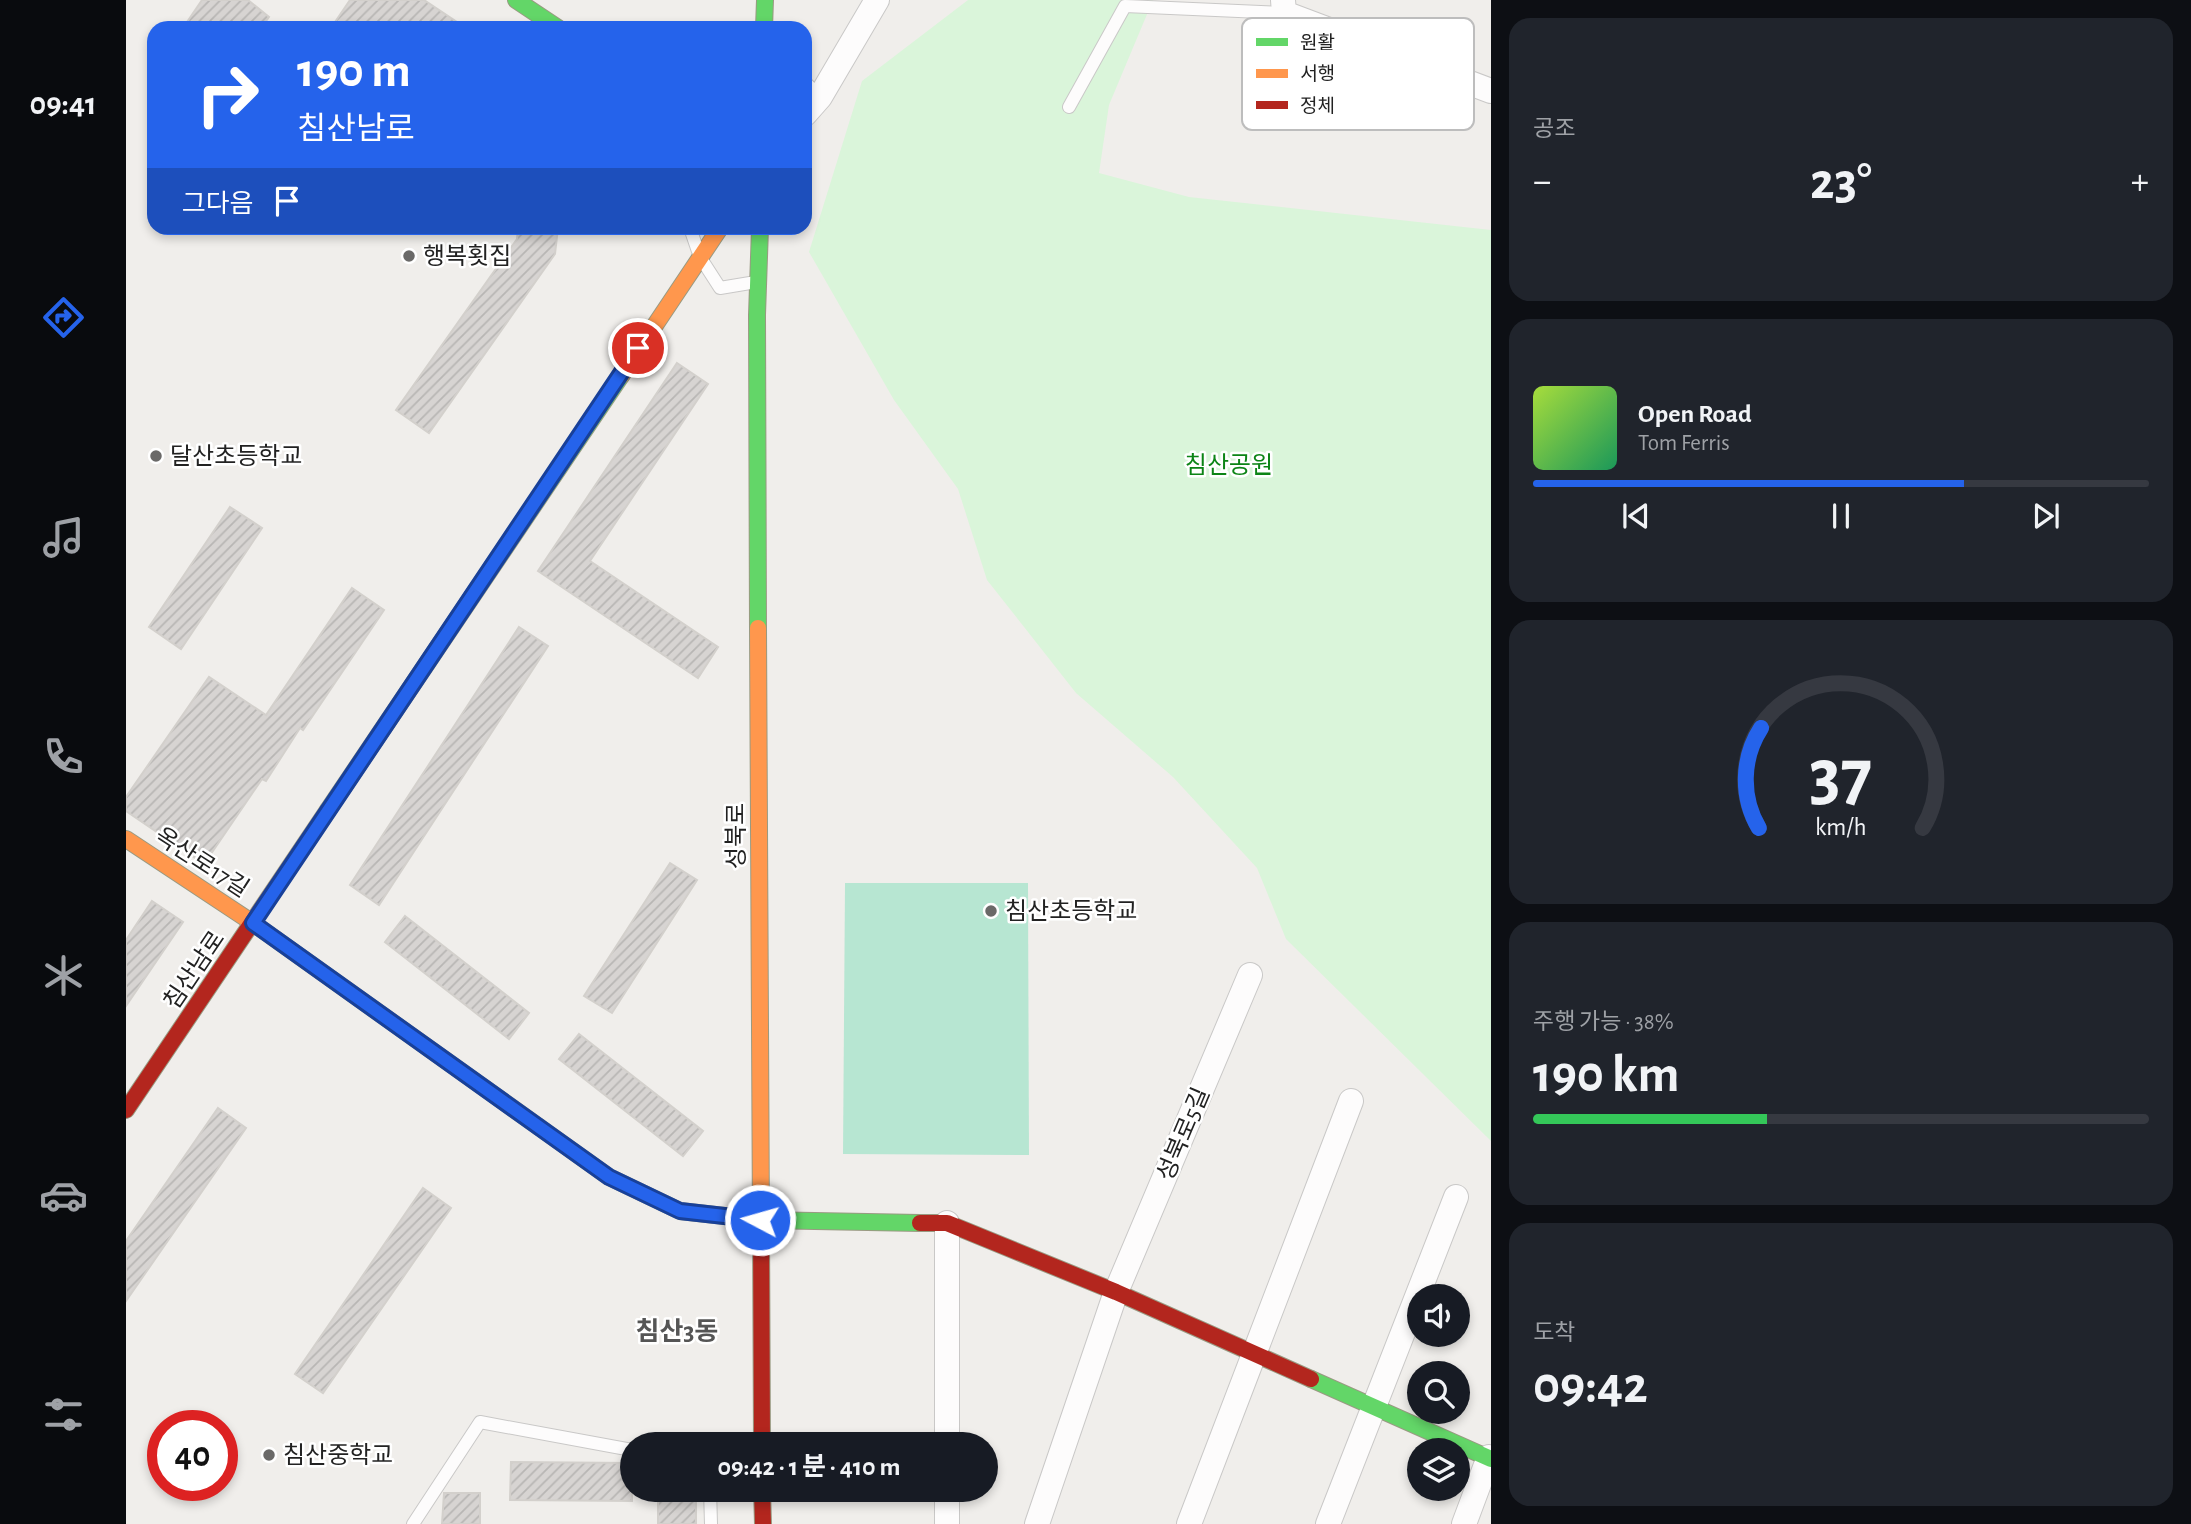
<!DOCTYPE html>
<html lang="ko">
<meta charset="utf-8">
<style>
body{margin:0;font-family:"Alegreya Sans","Noto Sans KR",sans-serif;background:#20242c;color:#f1f3f6;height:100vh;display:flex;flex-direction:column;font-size:26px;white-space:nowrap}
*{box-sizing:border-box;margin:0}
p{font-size:23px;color:#9ea1a6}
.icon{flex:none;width:38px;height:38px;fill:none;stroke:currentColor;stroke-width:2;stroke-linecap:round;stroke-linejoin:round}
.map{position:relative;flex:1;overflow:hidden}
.panel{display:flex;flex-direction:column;gap:18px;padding:18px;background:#0d0f14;width:700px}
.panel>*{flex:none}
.top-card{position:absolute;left:21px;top:21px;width:665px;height:214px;border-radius:21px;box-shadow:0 4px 10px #0003;background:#2563eb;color:#fff;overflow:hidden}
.tools{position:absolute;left:1281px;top:1284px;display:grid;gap:14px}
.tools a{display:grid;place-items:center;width:63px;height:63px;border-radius:50%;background:#171b24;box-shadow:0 4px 10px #0003;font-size:35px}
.speed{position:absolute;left:21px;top:1410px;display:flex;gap:14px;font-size:35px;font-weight:700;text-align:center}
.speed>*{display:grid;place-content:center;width:91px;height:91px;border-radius:50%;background:#171b24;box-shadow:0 4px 10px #0003;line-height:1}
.speed .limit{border:10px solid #d22;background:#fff;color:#111}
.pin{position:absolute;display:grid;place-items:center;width:60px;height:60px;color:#fff;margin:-30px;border:4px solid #fff;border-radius:50%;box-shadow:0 2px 7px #0007}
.me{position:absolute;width:77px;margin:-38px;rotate:276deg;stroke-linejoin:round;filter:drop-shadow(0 0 5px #0008)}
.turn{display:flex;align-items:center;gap:24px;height:147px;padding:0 35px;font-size:32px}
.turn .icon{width:91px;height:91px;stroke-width:2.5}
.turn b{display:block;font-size:49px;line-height:60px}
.then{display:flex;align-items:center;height:66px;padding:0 35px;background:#0003;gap:14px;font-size:26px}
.big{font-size:52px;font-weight:700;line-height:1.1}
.panel .tile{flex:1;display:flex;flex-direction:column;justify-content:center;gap:10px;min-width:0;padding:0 24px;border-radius:21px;background:#20242c}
.panel .dial{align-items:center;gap:0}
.dial svg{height:182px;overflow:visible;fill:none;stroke:#363941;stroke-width:7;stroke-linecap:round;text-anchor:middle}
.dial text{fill:#f1f3f6;stroke:none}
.song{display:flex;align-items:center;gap:21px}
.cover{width:84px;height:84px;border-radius:10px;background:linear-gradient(135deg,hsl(80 70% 55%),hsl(150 70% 35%))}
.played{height:7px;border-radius:4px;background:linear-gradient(90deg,#2563eb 70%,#363941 70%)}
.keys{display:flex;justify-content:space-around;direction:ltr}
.heat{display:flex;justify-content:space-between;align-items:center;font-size:38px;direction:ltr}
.charge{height:10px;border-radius:5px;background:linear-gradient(90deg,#34c759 38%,#363941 0)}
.trip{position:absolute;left:494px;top:1432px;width:378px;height:70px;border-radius:35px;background:#171b24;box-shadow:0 4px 10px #0003;font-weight:700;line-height:70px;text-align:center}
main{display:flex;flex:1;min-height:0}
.tab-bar{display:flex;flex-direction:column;width:126px;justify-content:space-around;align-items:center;background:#090b0e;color:#9ea1a6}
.tab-bar .icon{width:49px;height:49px}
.tab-bar .selected{color:#2563eb}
.tab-bar b{font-size:32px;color:#f1f3f6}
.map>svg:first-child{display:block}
</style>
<main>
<nav class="tab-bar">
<b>09:41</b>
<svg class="icon selected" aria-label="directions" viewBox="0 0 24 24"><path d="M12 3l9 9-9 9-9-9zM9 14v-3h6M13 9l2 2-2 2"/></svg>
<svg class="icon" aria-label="music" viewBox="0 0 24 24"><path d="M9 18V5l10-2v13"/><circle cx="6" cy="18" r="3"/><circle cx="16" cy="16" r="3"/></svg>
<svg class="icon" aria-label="phone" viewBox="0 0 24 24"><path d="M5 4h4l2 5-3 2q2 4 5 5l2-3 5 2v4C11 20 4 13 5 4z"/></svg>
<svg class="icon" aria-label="climate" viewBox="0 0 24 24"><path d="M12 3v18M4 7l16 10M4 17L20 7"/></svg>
<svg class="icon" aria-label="car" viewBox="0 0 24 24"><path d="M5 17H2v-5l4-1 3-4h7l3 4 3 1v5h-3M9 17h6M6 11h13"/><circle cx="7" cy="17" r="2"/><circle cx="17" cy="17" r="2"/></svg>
<svg class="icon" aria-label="filters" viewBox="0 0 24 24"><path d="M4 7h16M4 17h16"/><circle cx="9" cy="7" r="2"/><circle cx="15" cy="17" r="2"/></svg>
</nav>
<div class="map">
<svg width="1365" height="1524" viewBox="0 0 1365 1524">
<defs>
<pattern id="building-hatch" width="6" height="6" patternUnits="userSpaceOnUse" patternTransform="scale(1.75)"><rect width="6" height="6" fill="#d7d4d2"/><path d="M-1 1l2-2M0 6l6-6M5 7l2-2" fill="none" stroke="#b8b6b4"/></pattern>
</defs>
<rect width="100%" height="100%" fill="#f0eeeb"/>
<!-- park -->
<path fill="#daf5da" d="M842,0H1027L983,105L973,173L1063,197L1365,230V1141L1160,939L1131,868L1047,777L950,693L861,580L832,489L768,400L683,252L736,81Z"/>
<!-- pitch -->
<path fill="#b7e6d2" d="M719,883H902L903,1155L717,1154Z"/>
<!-- building -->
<path fill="url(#building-hatch)" stroke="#d3d0cc" stroke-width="2" d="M76,0H122L143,17L135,28H57Z
M224,0H298L340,28H205Z
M392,228H432L429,254L303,433L270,410L391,239Z
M551,363L582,384L464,561L592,647L572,678L412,571Z
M104,507L136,528L55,649L23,627Z
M226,588L258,610L177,730L174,728L140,781L136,779L78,864L0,811V797L83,677L140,715Z
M393,627L422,646L253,905L224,885Z
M544,863L571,880L486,1013L458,996Z
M26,901L57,922L0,1006V940Z
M279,916L403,1013L383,1039L259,942Z
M453,1034L577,1131L557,1156L433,1059Z
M92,1108L120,1128L0,1301V1241Z
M297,1188L325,1208L197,1393L169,1374Z
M385,1462L506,1463V1501L384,1500Z
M318,1493H354V1524H316Z
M532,1494H570V1524H532Z"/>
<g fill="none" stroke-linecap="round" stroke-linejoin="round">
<!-- lane casing -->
<g stroke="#c9c8c7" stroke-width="14">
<path id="lane" d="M679,82L694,97
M943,107L999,6L1158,13
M564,228L574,257L594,288L630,282
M584,1489L585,1524
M287,1524L354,1422L506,1450"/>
</g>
<!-- street casing -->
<g stroke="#c9c8c7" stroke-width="26">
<path id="street" d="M1157,0L1158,13L1365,91
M679,114L694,97L751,0
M821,1223V1444
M821,1489V1524
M911,1524L990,1292L1124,975
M1063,1524L1225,1101
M1202,1524L1330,1197
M1338,1524L1363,1457"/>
</g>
<!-- fast casing -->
<g stroke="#999a82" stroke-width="18">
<path id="fast" d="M390,0L432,28
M638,28L639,0
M632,628L631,315L634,228
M202,810L495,376
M413,1127L483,1177L554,1211L634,1220L794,1223
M1185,1379L1365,1459"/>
</g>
<!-- slow casing -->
<g stroke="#999a82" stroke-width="18">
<path id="slow" d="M495,376L594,228
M632,628L635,1227
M0,839L127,923L413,1127"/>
</g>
<!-- jam casing -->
<g stroke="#999a82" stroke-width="18">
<path id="jam" d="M0,1110L202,810
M794,1223H821L990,1292L1185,1379
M635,1227L636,1444
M636,1489L637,1524"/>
</g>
<!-- lane -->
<use href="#lane" stroke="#fdfcfc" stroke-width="12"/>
<!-- street -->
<use href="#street" stroke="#fdfcfc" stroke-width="24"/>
<!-- fast -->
<use href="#fast" stroke="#63d668" stroke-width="16"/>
<!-- slow -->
<use href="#slow" stroke="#ff974d" stroke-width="16"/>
<!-- jam -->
<use href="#jam" stroke="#b3261e" stroke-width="16"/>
</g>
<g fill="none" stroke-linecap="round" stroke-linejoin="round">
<!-- route casing -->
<g stroke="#184099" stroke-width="18">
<path id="route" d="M512,348L127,923L483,1177L554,1211L634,1220"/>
</g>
<!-- route -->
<use href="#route" stroke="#2563eb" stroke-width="12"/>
</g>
<!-- markers -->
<g fill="#6a6968" stroke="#fff" stroke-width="2.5">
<circle cx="283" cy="256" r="7"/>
<circle cx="30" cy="456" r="7"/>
<circle cx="865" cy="911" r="7"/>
<circle cx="143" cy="1455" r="7"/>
</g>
<g text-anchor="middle" stroke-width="5" stroke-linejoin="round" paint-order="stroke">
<!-- poi labels -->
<g font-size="24" fill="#222" stroke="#fff" text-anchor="start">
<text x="297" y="264">행복횟집</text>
<text x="44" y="464">달산초등학교</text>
<text x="879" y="919">침산초등학교</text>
<text x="157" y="1463">침산중학교</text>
</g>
<!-- park labels -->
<g font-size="24" fill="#0c8416" stroke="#fff">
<text x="1103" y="473">침산공원</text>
</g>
<!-- street labels -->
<g font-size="24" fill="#222" stroke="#fff">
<text transform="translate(610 836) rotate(-90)" y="8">성북로</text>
<text transform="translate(76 862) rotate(33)" y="8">옥산로17길</text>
<text transform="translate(68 970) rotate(-56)" y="8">침산남로</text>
<text transform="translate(1057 1134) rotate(-67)" y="8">성북로5길</text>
</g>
<!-- neighbourhood labels -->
<g font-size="26" font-weight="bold" fill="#555" stroke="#fff">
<text x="551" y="1340">침산3동</text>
</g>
</g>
<!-- legend -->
<rect x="1116" y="18" width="232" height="112" rx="10" fill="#fff" stroke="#bdbdbd" stroke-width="2"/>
<rect x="1130" y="38" width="32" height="8" fill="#63d668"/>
<rect x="1130" y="69" width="32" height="9" fill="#ff974d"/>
<rect x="1130" y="101" width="32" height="8" fill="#b3261e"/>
<g font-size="19" fill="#222">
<text x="1174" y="49">원활</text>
<text x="1174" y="80">서행</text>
<text x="1174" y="112">정체</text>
</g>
</svg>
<div class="tools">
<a><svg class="icon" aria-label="sound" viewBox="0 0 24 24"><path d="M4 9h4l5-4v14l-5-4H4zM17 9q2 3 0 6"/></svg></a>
<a><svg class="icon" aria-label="search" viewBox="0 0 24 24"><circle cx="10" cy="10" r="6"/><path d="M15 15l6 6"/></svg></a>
<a><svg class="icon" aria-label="layers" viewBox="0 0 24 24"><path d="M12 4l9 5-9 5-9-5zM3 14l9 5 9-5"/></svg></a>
</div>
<div class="speed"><div class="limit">40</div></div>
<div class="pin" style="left:512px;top:348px;background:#d93025"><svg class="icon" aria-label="arrive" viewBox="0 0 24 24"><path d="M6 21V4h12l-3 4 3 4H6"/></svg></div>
<svg class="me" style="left:634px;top:1220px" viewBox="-20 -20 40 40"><circle r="17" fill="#2563eb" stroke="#fff" stroke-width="3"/><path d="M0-11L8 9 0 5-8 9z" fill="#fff"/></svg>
<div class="trip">09:42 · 1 분 · 410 m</div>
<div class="top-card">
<div class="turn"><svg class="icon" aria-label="right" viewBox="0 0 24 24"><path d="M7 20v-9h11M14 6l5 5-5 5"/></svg><div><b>190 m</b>침산남로</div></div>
<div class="then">그다음<svg class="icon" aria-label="arrive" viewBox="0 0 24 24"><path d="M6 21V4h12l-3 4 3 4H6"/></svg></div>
</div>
</div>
<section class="panel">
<div class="tile"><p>공조</p>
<div class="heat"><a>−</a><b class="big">23°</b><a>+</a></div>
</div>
<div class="tile">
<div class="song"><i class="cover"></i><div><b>Open Road</b><p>Tom Ferris</p></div></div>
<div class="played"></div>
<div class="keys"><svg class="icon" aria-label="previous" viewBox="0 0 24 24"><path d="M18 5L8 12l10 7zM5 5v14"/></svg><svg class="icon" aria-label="pause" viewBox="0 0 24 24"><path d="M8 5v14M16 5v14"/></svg><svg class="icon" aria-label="next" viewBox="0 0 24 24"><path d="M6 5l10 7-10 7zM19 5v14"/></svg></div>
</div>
<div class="tile dial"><svg viewBox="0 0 100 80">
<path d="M14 69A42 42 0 1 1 86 69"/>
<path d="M14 69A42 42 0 0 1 15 25" stroke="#2563eb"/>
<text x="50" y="56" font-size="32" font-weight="700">37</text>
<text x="50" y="72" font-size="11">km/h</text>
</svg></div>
<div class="tile"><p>주행 가능 · 38%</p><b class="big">190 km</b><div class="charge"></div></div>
<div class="tile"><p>도착</p><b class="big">09:42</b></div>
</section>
</main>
